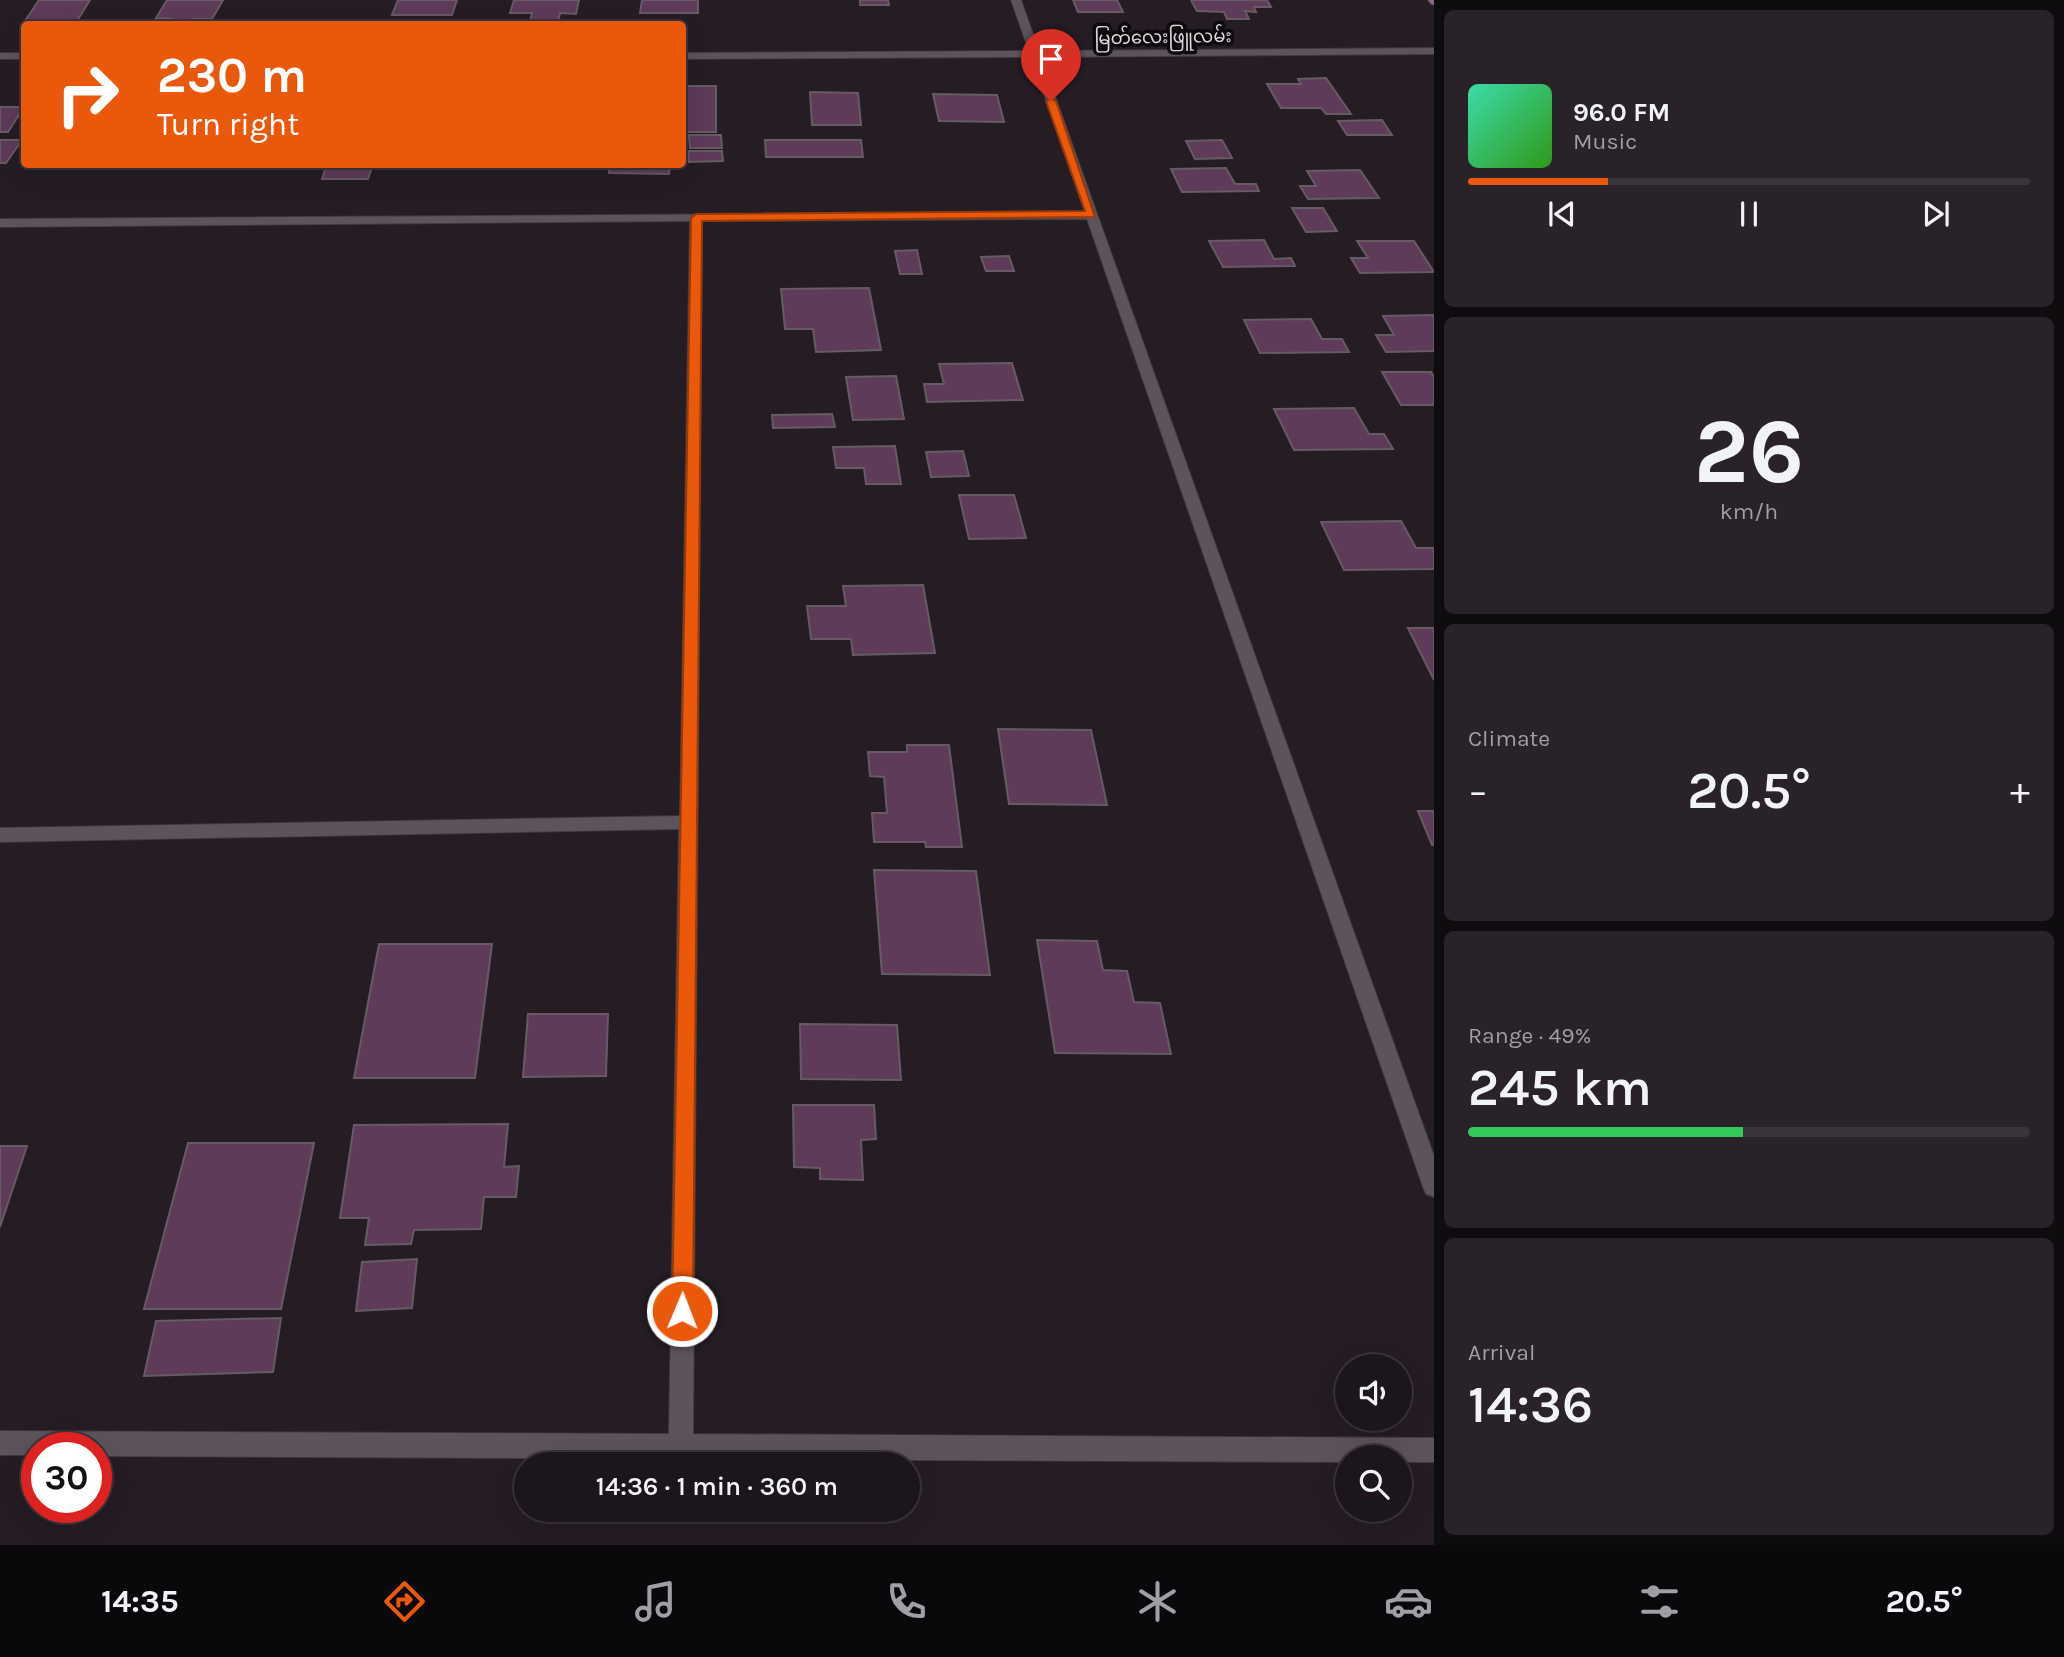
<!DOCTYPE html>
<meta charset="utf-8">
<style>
body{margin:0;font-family:Karla,"Noto Sans Myanmar",sans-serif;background:#292228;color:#f1f3f6;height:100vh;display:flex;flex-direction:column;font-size:26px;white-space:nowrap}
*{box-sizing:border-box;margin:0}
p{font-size:23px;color:#a09fa3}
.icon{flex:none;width:38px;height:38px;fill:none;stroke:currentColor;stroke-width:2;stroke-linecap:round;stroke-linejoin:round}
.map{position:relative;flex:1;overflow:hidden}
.drawer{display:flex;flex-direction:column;gap:10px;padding:10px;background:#0f0c0f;width:630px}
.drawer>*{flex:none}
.guide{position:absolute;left:21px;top:21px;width:665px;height:147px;border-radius:7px;box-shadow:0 7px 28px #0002,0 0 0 2px #3a343a;background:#ea580c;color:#fff;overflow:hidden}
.tools{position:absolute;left:1335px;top:1354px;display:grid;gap:14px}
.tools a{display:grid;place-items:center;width:77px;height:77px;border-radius:50%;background:#1c151b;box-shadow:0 7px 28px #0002,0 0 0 2px #3a343a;font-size:35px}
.speed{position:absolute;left:21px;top:1432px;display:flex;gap:14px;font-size:35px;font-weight:700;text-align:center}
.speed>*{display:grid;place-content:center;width:91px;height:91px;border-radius:50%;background:#1c151b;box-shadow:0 7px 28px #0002,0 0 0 2px #3a343a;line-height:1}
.speed .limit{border:10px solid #d22;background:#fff;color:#111}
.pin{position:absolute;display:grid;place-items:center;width:60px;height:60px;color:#fff;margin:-72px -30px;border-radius:50% 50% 50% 0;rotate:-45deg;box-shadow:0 0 7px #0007}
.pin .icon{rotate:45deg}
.me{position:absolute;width:77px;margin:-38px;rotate:1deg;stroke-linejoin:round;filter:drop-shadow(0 0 5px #0008)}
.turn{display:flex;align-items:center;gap:24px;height:147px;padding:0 21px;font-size:32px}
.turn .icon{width:91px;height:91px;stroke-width:2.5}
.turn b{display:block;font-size:49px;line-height:60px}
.big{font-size:52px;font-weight:600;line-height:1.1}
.drawer .widget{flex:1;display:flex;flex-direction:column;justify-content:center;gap:10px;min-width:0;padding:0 24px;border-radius:10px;background:#292228}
.drawer .dial{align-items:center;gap:0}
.dial b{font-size:91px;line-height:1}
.song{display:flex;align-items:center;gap:21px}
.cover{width:84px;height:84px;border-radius:10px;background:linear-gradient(135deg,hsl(160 70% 55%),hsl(110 70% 35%))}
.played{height:7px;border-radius:4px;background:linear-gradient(90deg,#ea580c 25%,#3a343a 25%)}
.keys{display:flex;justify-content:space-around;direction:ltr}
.heat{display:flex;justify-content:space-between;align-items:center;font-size:38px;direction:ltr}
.charge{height:10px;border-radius:5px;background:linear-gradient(90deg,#34c759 49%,#3a343a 0)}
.trip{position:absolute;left:514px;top:1452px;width:406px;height:70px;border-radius:35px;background:#1c151b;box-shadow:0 7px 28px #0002,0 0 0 2px #3a343a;font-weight:600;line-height:70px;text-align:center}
.tab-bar{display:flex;height:112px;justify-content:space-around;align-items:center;background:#0b080b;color:#a09fa3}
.tab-bar .icon{width:49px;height:49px}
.tab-bar .active{color:#ea580c}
.tab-bar b{font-size:32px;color:#f1f3f6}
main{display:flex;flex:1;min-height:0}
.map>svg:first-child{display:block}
</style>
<main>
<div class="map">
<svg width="1434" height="1545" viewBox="0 0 1434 1545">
<rect width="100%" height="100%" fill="#251c24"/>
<!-- building -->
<path fill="#5e3b59" stroke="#665b64" stroke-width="2" d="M39,0H90L77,21H66L64,24L25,21Z
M167,0H223L212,19H192L188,24H168L172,19L156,18Z
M398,0H457L452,15H392Z
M514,0H579L576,14L560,13L558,23L530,22L532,13H510Z
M642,0H698V13H640Z
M860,0H888L889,5H860Z
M1073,0H1117L1123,12H1078Z
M1191,0H1267L1271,7H1254L1256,12L1245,11L1249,19H1227L1224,12L1197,11Z
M1326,78L1351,114H1326L1321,108H1281L1267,84H1301L1298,79Z
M682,86H716V132H682Z
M810,92L858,93L861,125H812Z
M933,94L997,95L1004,122L939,121Z
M0,107H24L8,132H0Z
M1382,120L1392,135H1347L1338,121Z
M689,135H721L722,148H690Z
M0,140H22L6,163H0Z
M765,140H861L863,157H766Z
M1222,140L1232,158L1195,159L1186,141Z
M688,151H722L723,161L689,162Z
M100,164H141L138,169H97Z
M327,164H373L368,179H322Z
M610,164H670L669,174L609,173Z
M1226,168L1235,184H1256L1259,191L1182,192L1171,169Z
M1360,170L1379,198L1308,199L1300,186H1316L1307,171Z
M1292,208H1323L1337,231L1306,232Z
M1264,240L1274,259L1291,258L1295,266L1223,267L1209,241Z
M1357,241H1414L1434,272L1360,273L1351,258H1368Z
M917,250L922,274H900L895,251Z
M1009,256L1014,271H986L981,257Z
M869,288L881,350L816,352L813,329H785L781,289Z
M1434,315V351L1386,352L1376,335H1394L1383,316Z
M1311,319L1322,339H1342L1349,352L1260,353L1244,320Z
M1012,363L1023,400L927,402L924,384H944L939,364Z
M1382,372H1431L1434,377V405H1401Z
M896,376L904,419L853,420L846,377Z
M1354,408L1369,434H1384L1393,449L1294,450L1274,409Z
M832,414L835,427L773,428L772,415Z
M895,446L901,484H866L864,468H836L833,447Z
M963,451L969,476L931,477L926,452Z
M959,495H1014L1026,538L969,539Z
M1401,521L1416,548H1434V569L1344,570L1321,522Z
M923,585L935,653L853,655L851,639H811L807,606H846L843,586Z
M1408,628H1434V680Z
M998,729L1091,730L1107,805L1009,804Z
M907,745H949L962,847H926L925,842H874L872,813H887L884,777L870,776L868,752H907Z
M1418,811H1434V845H1432Z
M874,870L976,871L990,975L882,974Z
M1037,940L1097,941L1103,970L1127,971L1134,1002L1160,1003L1171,1054L1055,1053Z
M379,944H492L475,1078H354Z
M528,1014H608L606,1076L523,1077Z
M800,1024L897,1025L901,1080L801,1079Z
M793,1105H874L876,1139L861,1140L863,1180L820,1179V1168L794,1167Z
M508,1124L504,1167L519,1166L516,1197H484L481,1229L414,1230L411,1244L365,1245L369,1218H340L354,1125Z
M188,1143H314L281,1309H144Z
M0,1146H27L0,1227Z
M417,1259L412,1308L356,1311L362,1262Z
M281,1318L273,1372L144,1376L156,1321Z"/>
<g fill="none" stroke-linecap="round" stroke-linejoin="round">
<!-- street casing -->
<g stroke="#3f393e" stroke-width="2">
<path id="street" d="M1011,0H1021L1039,51L1434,48V54L1041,57L1434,1156V1197L1426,1194L1423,1187L1087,219L702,221L693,1434L1434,1438V1462H1400V1458H1348V1462L96,1456V1447H37V1455H0V1431L669,1434L679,829L0,842V828L680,816L690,221L0,227V219L1085,212L1031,57L682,59V53L1029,51Z
M0,53H24V59H0Z"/>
</g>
<!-- secondary casing -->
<g stroke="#3f393e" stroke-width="2">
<path id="secondary" d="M1428,0H1434V5L1431,4Z"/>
</g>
<!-- street -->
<use href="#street" fill="#5d535b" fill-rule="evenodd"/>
<!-- secondary -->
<use href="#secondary" fill="#8c6586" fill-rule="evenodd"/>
</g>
<!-- route -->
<path fill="#ea580c" stroke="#983908" stroke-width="2" d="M1051,98L1056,101L1095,217L702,221L693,1311L690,1318L682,1321L675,1318L672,1311L691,218L696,214L1085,211L1046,101Z"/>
<g text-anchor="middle" stroke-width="7" stroke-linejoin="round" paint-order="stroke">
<!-- far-street labels -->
<g font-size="18" fill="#dcd6db" stroke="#0c080b">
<text transform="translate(1163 37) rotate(-1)" y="6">မြတ်လေးဖြူလမ်း</text>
</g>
</g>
</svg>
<div class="tools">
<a><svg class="icon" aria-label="sound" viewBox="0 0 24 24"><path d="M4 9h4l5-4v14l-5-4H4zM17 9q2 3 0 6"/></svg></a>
<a><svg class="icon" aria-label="search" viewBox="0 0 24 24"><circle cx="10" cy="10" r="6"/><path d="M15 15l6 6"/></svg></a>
</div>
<div class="speed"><div class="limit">30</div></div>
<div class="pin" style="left:1051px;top:101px;background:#d93025"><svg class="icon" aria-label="arrive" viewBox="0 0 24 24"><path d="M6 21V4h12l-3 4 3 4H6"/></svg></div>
<svg class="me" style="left:682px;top:1311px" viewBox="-20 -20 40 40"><circle r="17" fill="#ea580c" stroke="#fff" stroke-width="3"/><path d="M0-11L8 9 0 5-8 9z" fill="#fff"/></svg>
<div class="trip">14:36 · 1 min · 360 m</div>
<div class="guide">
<div class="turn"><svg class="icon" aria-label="right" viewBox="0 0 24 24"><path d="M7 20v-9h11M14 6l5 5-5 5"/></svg><div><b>230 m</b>Turn right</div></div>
</div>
</div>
<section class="drawer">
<div class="widget">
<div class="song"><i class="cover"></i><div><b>96.0 FM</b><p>Music</p></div></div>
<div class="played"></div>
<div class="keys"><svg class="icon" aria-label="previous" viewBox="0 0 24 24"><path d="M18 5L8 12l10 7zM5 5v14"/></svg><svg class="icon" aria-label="pause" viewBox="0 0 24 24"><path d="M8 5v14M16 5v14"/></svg><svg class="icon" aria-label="next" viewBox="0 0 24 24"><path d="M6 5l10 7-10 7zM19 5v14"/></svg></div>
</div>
<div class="widget dial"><b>26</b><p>km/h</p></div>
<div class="widget"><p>Climate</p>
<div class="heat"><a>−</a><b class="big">20.5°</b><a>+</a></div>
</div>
<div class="widget"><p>Range · 49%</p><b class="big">245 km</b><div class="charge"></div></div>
<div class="widget"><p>Arrival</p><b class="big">14:36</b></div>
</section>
</main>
<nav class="tab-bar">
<b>14:35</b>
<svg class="icon active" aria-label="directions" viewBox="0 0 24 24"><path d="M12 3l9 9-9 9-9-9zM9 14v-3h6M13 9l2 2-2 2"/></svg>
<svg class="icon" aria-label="music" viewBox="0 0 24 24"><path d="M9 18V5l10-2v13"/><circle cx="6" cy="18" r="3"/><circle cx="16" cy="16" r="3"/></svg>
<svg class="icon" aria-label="phone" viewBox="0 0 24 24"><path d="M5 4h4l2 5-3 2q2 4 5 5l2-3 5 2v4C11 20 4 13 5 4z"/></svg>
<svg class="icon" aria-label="climate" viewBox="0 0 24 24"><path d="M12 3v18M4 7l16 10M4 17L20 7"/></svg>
<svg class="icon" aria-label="car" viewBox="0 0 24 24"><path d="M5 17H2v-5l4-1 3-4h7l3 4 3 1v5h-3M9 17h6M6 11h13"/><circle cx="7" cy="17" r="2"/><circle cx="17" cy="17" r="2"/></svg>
<svg class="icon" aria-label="filters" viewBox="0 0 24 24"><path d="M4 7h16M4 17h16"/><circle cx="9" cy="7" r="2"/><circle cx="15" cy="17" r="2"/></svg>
<b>20.5°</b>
</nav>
